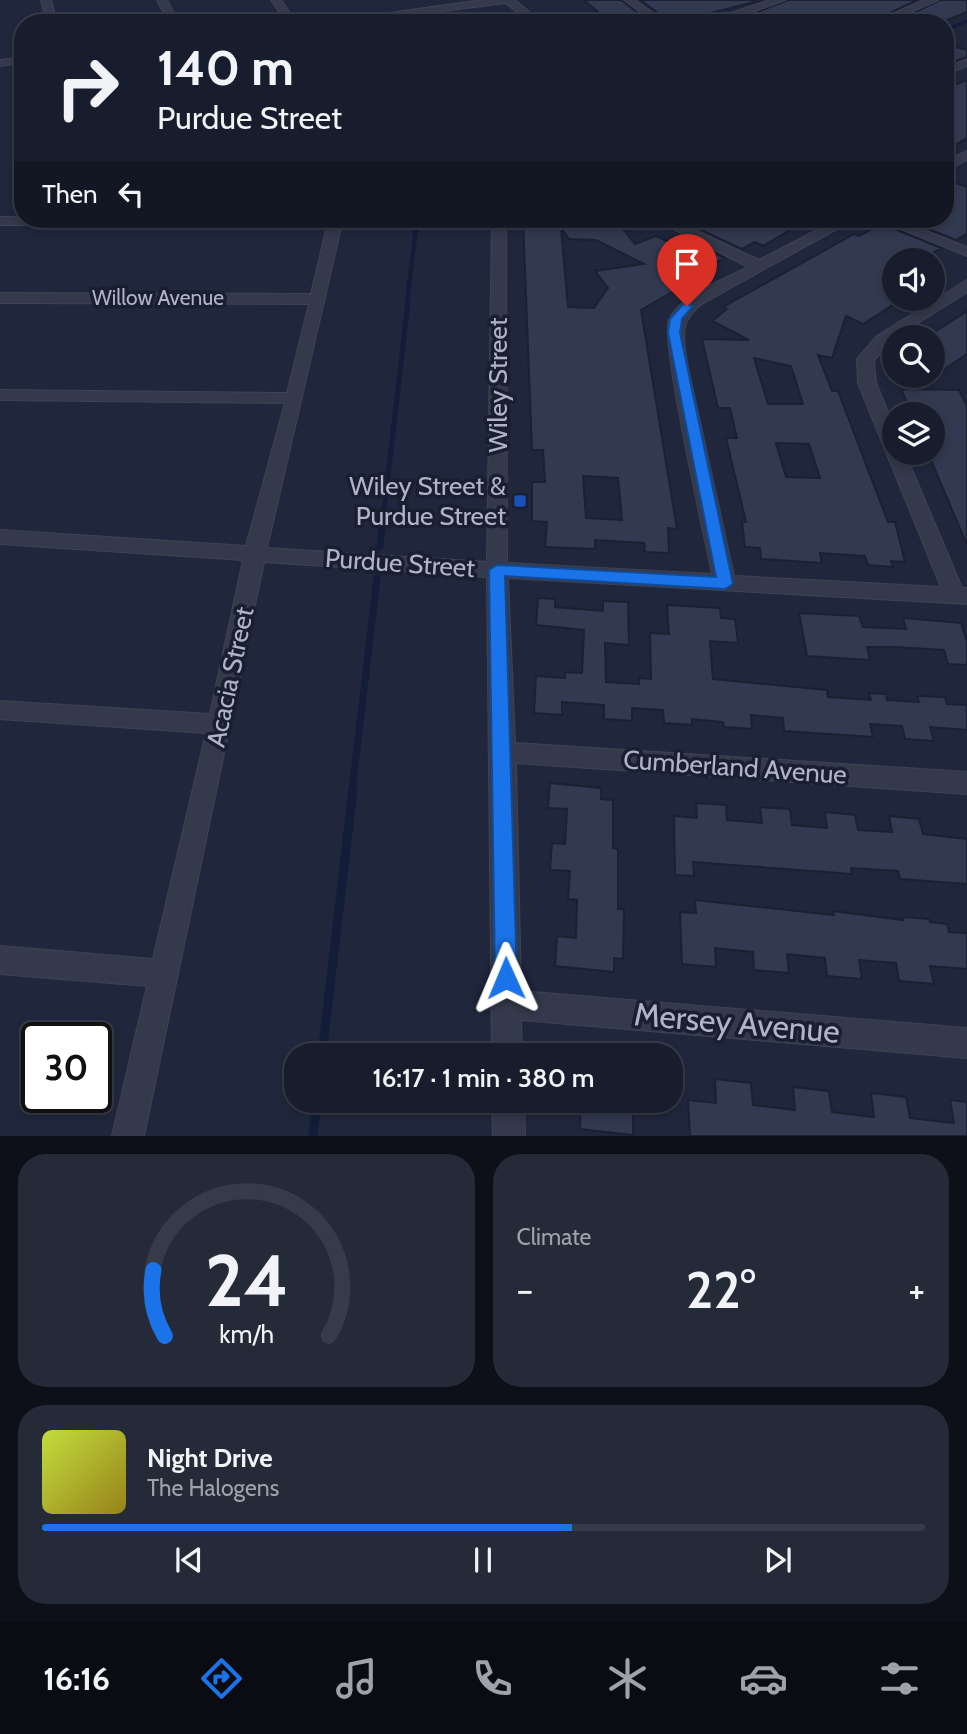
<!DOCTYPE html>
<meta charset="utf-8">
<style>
body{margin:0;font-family:Cabin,sans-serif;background:#252a39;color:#f1f3f6;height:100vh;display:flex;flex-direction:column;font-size:26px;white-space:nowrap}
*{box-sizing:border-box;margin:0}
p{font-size:23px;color:#9fa2aa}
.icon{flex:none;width:38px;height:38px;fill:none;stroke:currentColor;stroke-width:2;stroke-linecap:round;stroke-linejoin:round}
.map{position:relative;height:1136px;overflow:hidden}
.panel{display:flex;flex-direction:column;gap:18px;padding:18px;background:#0d1019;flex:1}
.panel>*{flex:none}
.banner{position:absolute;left:14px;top:14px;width:940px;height:214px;border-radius:28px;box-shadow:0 4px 10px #0003,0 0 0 2px #363b49;background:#181d2d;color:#f1f3f6;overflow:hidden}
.buttons{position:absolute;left:882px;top:248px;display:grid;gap:14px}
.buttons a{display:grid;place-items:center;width:63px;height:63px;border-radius:50%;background:#181d2d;box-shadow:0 4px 10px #0003,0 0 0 2px #363b49;font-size:35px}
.speed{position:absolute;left:21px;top:1022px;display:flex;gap:14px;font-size:35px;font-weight:700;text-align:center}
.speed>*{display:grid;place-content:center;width:91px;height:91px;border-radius:50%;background:#181d2d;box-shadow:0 4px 10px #0003,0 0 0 2px #363b49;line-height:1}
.speed .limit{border:4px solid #111;border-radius:10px;background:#fff;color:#111}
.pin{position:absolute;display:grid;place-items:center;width:60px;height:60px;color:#fff;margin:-72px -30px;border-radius:50% 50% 50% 0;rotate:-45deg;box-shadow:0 0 7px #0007}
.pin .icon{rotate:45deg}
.me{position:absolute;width:77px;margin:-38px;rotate:359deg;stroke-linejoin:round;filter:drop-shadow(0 0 5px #0008)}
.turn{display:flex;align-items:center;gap:24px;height:147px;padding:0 28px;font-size:32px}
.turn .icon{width:91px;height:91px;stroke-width:2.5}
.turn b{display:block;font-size:49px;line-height:60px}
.then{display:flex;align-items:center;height:66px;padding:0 28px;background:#0003;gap:14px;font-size:26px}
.big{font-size:52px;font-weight:600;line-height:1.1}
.panel .widget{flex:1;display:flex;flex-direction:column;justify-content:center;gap:10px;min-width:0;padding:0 24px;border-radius:28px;background:#252a39}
.panel .dial{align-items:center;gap:0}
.dial svg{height:182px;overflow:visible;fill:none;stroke:#363b49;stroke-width:7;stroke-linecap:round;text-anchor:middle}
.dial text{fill:#f1f3f6;stroke:none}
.song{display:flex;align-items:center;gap:21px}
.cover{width:84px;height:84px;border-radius:10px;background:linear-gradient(135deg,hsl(70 70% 55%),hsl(50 70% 35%))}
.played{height:7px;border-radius:4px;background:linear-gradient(90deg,#1a73e8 60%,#363b49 60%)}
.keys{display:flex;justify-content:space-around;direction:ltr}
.heat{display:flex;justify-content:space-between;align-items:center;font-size:38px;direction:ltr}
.panel .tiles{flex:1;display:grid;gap:18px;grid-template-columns:1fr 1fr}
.widget:last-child{grid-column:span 2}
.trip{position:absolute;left:284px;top:1043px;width:399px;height:70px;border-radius:28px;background:#181d2d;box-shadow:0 4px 10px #0003,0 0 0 2px #363b49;font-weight:600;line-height:70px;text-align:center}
.tab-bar{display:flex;height:112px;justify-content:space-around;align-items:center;background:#0a0c12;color:#9fa2aa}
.tab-bar .icon{width:49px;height:49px}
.tab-bar .current{color:#1a73e8}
.tab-bar b{font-size:32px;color:#f1f3f6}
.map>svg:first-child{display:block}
</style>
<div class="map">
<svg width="967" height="1136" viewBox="0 0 967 1136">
<rect width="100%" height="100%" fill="#20273c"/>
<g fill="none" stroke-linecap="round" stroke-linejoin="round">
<!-- stream-far4 -->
<path stroke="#131d3a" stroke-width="3.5" d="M945,30L967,21"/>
<!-- stream-far3 -->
<path stroke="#131d3a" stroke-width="4.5" d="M407,304L417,219"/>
<!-- stream-far2 -->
<path stroke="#131d3a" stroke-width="5" d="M383,519L408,302"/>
<!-- stream-far1 -->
<path stroke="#131d3a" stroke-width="7" d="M380,547L383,517
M352,791L377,578"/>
<!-- stream -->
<path stroke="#131d3a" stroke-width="9" d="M322,1055L353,789
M313,1136L317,1101"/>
</g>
<!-- building -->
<path fill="#323a52" stroke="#1b2132" stroke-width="2" fill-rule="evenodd" d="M584,0H621L646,19L611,23Z
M640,0H762L687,19V15L664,17Z
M788,0H917L869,23H713L737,20Z
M940,0H967V12L940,23L901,19Z
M945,44L967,50V57L945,65Z
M967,80V138L945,151V89Z
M945,179L967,187V234L956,240L903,219H945Z
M523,219H590L591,222L615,219L635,244L656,236L673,244L685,238L724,258L700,271L705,273L641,310L677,529L668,528L669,553L645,552L644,543L595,540V549L545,547L547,522L532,521V482H545L543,450H532ZM561,228L569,239L596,240L644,264L595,271L608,288L594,308L568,307ZM583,476L618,478L622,520L586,518Z
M724,219H808L763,246L755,242L742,249L701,230Z
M882,224L941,248L919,261H894V304L863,324L846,316L832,358L818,355L832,391H838L888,522H895L905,562L891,561L893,567L868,565L865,556L820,553L822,563L761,559L760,548L745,547L742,522H746L726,438H737L730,408H718L702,339L749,340L712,321L727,309L723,307L854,234L859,236ZM754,358L791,366L803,404H768ZM776,443L809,444L820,478L786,477Z
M967,311V354L933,377V333Z
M905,389L959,390L967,406V545L928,453H933V410H910L902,391Z
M538,598L555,599V607L603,611V601L628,602L629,645L605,643L606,682L639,684V678L651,679L650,633L669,634L667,605L720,608L721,618L735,619L738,643L710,641L713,679L827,690L828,697L871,700L869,693L886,694L887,700L919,702L917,696L945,697L947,704L967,705V730L930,727L934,741L905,739L902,726L870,724L873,737L784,731L783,718L751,715L752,729L724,727L723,722L692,719V725L664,723L663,710L632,708V721L604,719V705L562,702V715L534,713L536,676L565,678V672L582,673L584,630L536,625Z
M799,613L859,616L863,627L906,629L903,618L961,623L967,642V665L948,664L944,650L895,647H867L870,660L807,656Z
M550,783L601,788V799L613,800V848L618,849V909H624L623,959L614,958V972L555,966L557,936L576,938L577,900L568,899L570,871L550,870L552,843L565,844L567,809L548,808Z
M696,803L726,805L727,820L762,823L760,807L790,809L792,825L827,828L825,812L855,815L858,830L892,832L889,816L919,819L923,834L967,839V884L900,879L898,871L851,868L852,874L693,862L694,876L675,875L674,816L697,818Z
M695,900L834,915L833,911L903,920V917L929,919L930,922L947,924L949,932L967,933V969L930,966L934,984L899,981L896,963L859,960L862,979L827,976L825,958L787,954L789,973L754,970L753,952L715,948L716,967L682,964L680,912L696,913Z
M715,1079L751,1083L753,1105L795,1110L793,1087L829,1091L832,1112L874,1117L871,1093L906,1097L910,1118L954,1123L950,1100L967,1102V1136H690L688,1100L716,1103Z
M581,1101H633V1135L580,1129Z"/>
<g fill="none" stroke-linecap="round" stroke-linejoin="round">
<!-- street casing -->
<g stroke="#3d4355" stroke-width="2">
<path id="street" d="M41,0H51L57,23H47Z
M157,0H167L179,23H169Z
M271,0H281L297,23H287Z
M482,0H515L542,23H530L506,3L348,23H317Z
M624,0H635L667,23H655Z
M770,0H785L736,18L682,23L734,12Z
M924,0H938L886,23H871Z
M23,57V63L0,66V60Z
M967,59V66L945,75V68Z
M967,151V160L945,171V162Z
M0,217L343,219L267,548L487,562L492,219H506L507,563L712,574C705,538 660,341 669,320C681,293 724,280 748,267L654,219H672L759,260L838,219H855L703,303C679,320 683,337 687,363L734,576L941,587L858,383L857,359L877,336L967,280V292L894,338L874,360L876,383L894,427V453H905L962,588H967V604L508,578L515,743L967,772V794L516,763L521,991L967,1028V1058L521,1020L522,1055H492L487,577L264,562L144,1136H112L147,986L0,974V946L153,959L206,733L0,719V701L210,714L243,560L0,544V530L246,546L285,403L0,400V390L287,393L309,304L0,303V293L311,294L327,226L0,225Z
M877,219H896L967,247V256Z
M492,1101H524L525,1136H493Z"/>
</g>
<!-- street -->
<use href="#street" fill="#343a4c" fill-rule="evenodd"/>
</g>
<!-- route -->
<path fill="#1a73e8" stroke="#114b97" stroke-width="2" d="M683,304L693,306L682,319L680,333L733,584L725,589L505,576L517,978L514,986L506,989L498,986L495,978L489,570L497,565L716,577L668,333L670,319Z"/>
<!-- markers -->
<rect fill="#1a4fb4" stroke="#191f30" stroke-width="2.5" x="513" y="494" width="14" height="14" rx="3.5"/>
<g text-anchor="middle" stroke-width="7" stroke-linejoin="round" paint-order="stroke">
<!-- far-street labels -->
<g font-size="21" fill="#afb4c8" stroke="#191f30">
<text x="158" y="305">Willow Avenue</text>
</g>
<!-- street labels -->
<g font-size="26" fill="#afb4c8" stroke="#191f30">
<text transform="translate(498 385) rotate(-90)" y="9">Wiley Street</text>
<text transform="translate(400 563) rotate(4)" y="9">Purdue Street</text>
<text transform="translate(230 677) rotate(-78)" y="9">Acacia Street</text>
<text transform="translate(735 767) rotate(4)" y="9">Cumberland Avenue</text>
</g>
<!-- poi labels -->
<g font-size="26" fill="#afb4c8" stroke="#191f30" text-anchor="end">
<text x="506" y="495">Wiley Street &amp;<tspan x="506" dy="30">Purdue Street</tspan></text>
</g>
<!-- near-street labels -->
<g font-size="32" fill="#afb4c8" stroke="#191f30">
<text transform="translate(737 1023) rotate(5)" y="11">Mersey Avenue</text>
</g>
</g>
</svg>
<div class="buttons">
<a><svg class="icon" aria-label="sound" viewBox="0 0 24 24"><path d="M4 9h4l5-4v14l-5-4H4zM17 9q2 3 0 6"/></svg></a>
<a><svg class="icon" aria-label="search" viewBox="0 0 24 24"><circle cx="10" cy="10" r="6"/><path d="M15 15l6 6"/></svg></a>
<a><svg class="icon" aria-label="layers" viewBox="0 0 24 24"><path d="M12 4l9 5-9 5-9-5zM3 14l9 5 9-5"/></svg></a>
</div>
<div class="speed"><div class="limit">30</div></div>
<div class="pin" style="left:687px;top:306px;background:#d93025"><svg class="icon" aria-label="arrive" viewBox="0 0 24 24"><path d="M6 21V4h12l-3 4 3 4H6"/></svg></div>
<svg class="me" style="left:506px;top:978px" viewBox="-20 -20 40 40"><path d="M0-17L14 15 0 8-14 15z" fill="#1a73e8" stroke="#fff" stroke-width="4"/></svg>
<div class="trip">16:17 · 1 min · 380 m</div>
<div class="banner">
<div class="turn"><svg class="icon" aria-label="right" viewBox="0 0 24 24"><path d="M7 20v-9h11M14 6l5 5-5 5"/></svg><div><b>140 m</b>Purdue Street</div></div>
<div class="then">Then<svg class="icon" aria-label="left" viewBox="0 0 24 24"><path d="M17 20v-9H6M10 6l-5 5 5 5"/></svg></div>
</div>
</div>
<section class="panel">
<div class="tiles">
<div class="widget dial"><svg viewBox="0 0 100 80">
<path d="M14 69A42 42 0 1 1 86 69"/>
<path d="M14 69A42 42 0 0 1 9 40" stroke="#1a73e8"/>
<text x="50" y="56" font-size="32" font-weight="700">24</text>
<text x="50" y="72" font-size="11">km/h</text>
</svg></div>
<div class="widget"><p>Climate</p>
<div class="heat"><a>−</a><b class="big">22°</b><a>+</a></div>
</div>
<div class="widget">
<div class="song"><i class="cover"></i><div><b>Night Drive</b><p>The Halogens</p></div></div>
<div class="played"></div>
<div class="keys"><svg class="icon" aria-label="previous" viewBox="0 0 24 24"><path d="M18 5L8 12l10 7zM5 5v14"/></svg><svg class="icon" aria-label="pause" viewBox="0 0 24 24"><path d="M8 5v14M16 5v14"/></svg><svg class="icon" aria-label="next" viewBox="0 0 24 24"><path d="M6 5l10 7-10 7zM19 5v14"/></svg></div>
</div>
</div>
</section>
<nav class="tab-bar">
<b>16:16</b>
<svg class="icon current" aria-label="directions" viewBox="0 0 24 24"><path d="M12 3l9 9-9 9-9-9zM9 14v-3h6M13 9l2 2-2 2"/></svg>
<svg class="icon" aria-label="music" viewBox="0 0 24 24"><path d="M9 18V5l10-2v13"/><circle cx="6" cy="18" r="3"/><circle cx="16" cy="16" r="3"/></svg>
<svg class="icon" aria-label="phone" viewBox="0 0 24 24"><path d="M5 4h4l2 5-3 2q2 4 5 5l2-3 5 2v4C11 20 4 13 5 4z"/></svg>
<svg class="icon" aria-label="climate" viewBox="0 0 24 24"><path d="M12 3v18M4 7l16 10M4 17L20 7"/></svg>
<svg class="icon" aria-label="car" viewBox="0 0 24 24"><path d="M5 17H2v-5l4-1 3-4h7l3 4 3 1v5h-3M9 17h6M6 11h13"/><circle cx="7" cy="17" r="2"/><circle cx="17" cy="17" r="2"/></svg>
<svg class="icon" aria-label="filters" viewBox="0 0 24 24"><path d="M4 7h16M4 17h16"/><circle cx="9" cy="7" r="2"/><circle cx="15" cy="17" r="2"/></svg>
</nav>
